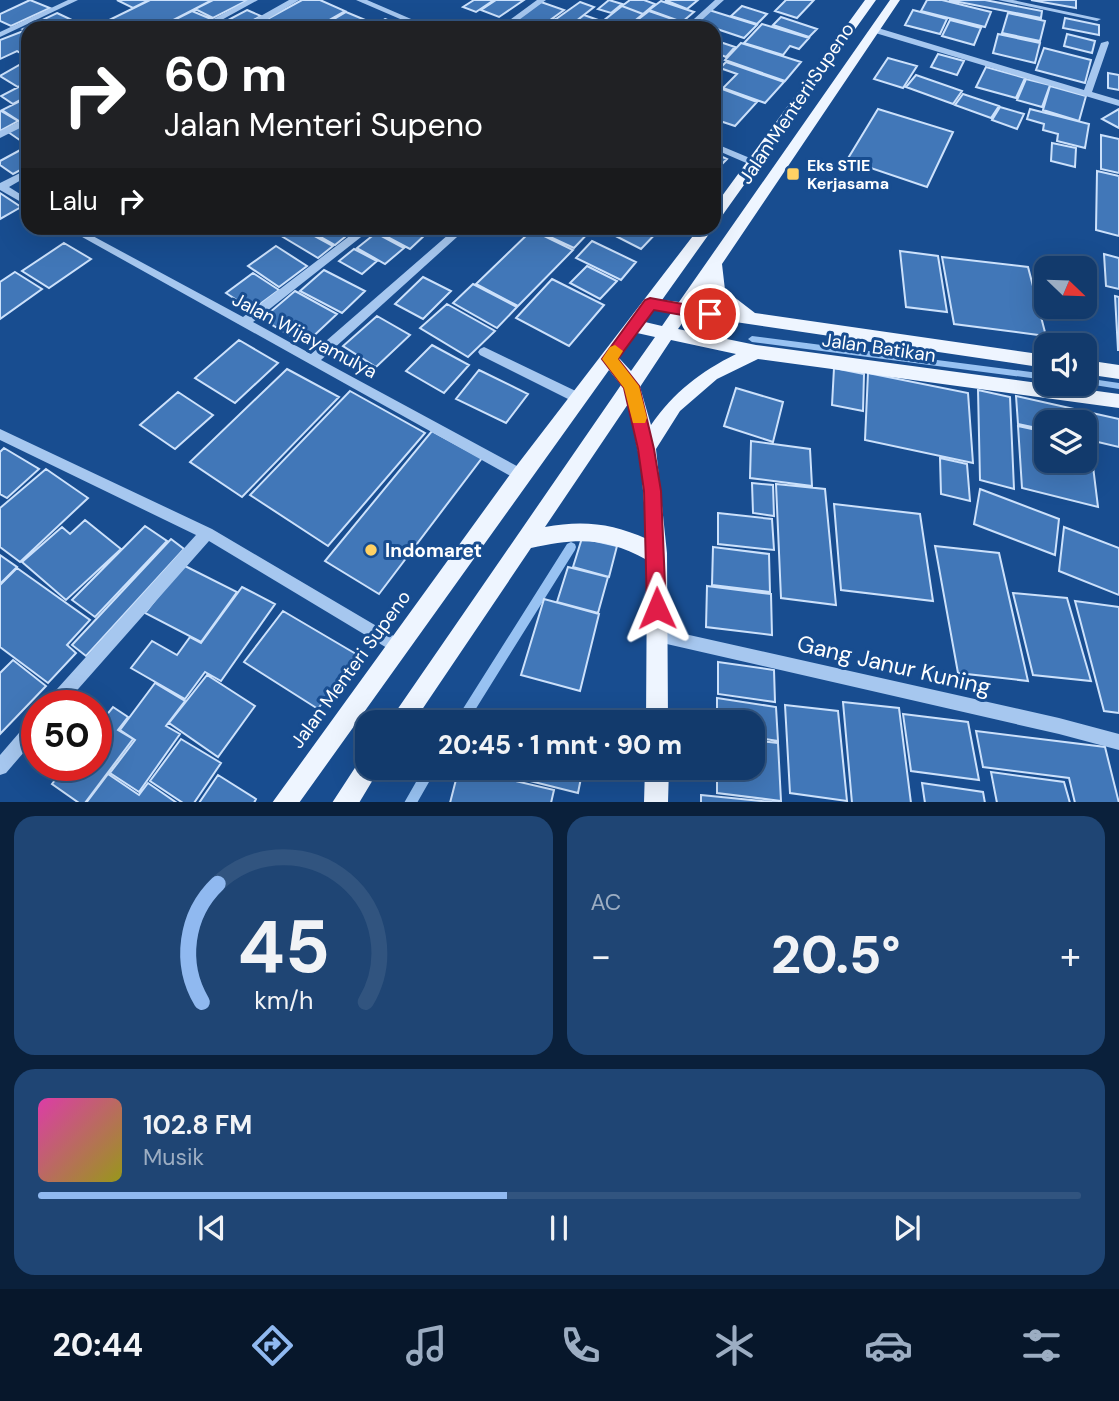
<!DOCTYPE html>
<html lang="id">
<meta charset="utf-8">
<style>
body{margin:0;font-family:"DM Sans",sans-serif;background:#1f4574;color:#f1f3f6;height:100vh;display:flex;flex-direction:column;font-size:26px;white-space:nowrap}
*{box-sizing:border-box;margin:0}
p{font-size:23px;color:#9cadc2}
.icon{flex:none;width:38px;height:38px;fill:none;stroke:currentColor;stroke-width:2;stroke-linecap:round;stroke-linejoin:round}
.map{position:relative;height:802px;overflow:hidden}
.details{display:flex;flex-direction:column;gap:14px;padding:14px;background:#0a203b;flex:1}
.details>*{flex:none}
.banner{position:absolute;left:21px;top:21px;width:700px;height:214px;border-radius:21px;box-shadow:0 7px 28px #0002,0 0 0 2px #31547f;background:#202124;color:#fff;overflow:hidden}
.needle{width:46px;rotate:113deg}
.controls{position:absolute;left:1034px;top:256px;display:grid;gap:14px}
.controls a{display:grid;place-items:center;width:63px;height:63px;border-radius:14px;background:#123a6c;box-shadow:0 7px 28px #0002,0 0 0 2px #31547f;font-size:35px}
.speed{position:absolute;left:21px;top:690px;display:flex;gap:14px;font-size:35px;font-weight:700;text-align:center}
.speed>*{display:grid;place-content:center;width:91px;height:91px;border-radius:50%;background:#123a6c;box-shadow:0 7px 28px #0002,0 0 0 2px #31547f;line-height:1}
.speed .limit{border:10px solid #d22;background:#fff;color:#111}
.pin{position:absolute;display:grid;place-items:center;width:60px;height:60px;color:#fff;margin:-30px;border:4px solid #fff;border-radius:50%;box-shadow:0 2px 7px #0007}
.me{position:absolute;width:77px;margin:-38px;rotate:359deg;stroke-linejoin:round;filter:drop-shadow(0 0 5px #0008)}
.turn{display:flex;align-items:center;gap:24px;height:147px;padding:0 28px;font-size:32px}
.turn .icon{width:91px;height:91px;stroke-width:2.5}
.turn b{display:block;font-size:49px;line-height:60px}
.then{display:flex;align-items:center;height:66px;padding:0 28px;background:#0003;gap:14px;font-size:26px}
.big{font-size:52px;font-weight:800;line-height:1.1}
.details .tile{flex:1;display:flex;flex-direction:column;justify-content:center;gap:10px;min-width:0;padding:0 24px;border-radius:21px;background:#1f4574}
.details .dial{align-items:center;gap:0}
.dial svg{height:182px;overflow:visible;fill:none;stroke:#31547f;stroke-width:7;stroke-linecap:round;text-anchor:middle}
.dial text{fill:#f1f3f6;stroke:none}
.song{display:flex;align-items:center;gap:21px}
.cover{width:84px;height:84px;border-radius:10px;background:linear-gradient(135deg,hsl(320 70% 55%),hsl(60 70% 35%))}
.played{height:7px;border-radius:4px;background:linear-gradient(90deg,#90b9f0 45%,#31547f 45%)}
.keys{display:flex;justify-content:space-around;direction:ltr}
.heat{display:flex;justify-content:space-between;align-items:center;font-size:38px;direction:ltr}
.details .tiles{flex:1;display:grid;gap:14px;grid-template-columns:1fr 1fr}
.tile:last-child{grid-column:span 2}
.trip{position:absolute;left:355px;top:710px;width:410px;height:70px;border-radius:21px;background:#123a6c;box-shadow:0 7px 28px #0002,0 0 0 2px #31547f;font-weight:800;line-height:70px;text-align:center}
.menu{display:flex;height:112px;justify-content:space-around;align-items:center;background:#07172b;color:#9cadc2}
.menu .icon{width:49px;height:49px}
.menu .current{color:#90b9f0}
.menu b{font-size:32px;color:#f1f3f6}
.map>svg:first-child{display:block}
</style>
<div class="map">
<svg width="1119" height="803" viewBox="0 0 1119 803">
<rect width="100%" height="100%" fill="#184d90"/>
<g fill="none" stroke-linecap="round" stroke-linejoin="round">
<!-- stream -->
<path fill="#98c2f2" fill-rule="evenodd" d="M752,336L1046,374V380L752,342L748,339Z
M1085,378L1119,383V389L1082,383H1085Z
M571,542L575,544L576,547L575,550L467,723H454L567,544Z
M424,768H437L417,803H404Z"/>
</g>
<!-- building -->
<path fill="#4177b8" stroke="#cce1fb" stroke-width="2" d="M30,0L50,8L11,26L0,21V14Z
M117,0H149L133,8Z
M150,0H212L158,28H93Z
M213,0H248L213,18L195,9Z
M302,0H320L345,11L315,28H271L260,23Z
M474,0H494L476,12L463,7Z
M496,0H524L499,17L481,10Z
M609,0L622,4L611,13L598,9Z
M630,0H644L655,4L643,14L622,6Z
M665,0H698L687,9Z
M786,0H814L797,18L775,11Z
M927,0H942L991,12L985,27L921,11Z
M949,0H985L1042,11L1041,18Z
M1031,0H1076V8Z
M661,1L694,12L682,22L649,10Z
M541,2L564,10L539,28H517L508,24Z
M580,2L594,7L571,25L556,19Z
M622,6L643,14L626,28H607L598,25Z
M742,6L767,14L757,24L731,16Z
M247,10L261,16L239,28H213Z
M709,10L757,25L744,38L696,22Z
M913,10L947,19L940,34L905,25Z
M192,11L211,19L195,28H186L172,21Z
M649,11L678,21L669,28L651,22L645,28H627Z
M346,12L370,22L361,28H319Z
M57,13L70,19L59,25L65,28H28V57L17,51L0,59V40L26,30L23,29Z
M1008,13L1045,21L1040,41L1002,33Z
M584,15L601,21L597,25L606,28H567Z
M781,17L817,29L809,37L773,25Z
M1065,18L1099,25V35L1063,28Z
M385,19L402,26L370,28Z
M553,19L570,25L567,28H540Z
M950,20L981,28L974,45L942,36Z
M762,24L809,38L799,49L790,46L783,55L744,43Z
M998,34L1040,43L1035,63L993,53Z
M1067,34L1095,41L1092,53L1064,46Z
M720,42L735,47L726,57L716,53L714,55V46Z
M741,43L801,62L785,81L725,60Z
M1044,48L1091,60L1085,83L1036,70Z
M938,54L964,61L957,75L931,67Z
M888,58L917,66L903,88L874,79Z
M28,60V82L18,87L0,76Z
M726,62L784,82L765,103L723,88L737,74L720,68Z
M986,67L1025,78L1016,98L976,87Z
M1108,73L1119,75V90L1108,88Z
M916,75L962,91L953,104L906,87Z
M1026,79L1050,85L1042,107L1017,100Z
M28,82V96L13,104L1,96Z
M1050,86L1086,96L1079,121L1043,110Z
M717,87L757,102L735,126L714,119V90Z
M963,94L999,106L991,118L955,105Z
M28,97V116L19,121L2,110Z
M1000,107L1024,114L1017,129L992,120Z
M878,109L953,132L927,187L847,160Z
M1030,109L1089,124L1085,148L1057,141L1058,134L1043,130L1044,124L1027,119Z
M1119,109V128L1102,119Z
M1,111L18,121L0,131V112Z
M28,122V144L27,145L8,132Z
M1101,135L1119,139V173L1101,169Z
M1052,143L1076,148L1075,167L1051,161Z
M24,148L28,150V166L13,174L0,165V161Z
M714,153L727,159L714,172Z
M1097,171L1119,176V236L1096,230Z
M0,193L21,207L0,219Z
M296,228H300L333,246L318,258L283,237Z
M305,228H356L335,245Z
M379,228H416L427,233L410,249L376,231Z
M537,228H593L574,248L535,230Z
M600,228H661L641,249Z
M532,230L573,250L518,306L476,284Z
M376,233L404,248L385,264L357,248Z
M592,241L636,262L621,280L576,258Z
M64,243L91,259L49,288L22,271Z
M276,246L307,266L279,287L248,266Z
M354,249L377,261L362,274L339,261Z
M900,251L938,256L947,312L906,307Z
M1104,254L1119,258V289L1106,286Z
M942,257L1028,267L1046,336L954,324Z
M587,266L617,281L600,299L570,283Z
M324,270L365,291L342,313L300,291Z
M15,272L42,289L0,319V282Z
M253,273L279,290L252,310L226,293Z
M423,277L451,291L423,319L395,304Z
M552,279L604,305L569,346L516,318Z
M473,284L517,307L497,328L453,303Z
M295,291L337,314L305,344L262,319Z
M1115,296L1119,297V350H1118Z
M447,304L495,331L468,357L420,328Z
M377,316L410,335L376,367L343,346Z
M239,340L278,363L235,403L195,378Z
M432,345L469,365L444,393L406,371Z
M834,368L864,374L863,411L832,405Z
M287,369L339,397L242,497L190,462Z
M479,370L528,394L506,423L456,399Z
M868,373L968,393L973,463L865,440Z
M736,388L783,402L773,442L724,426Z
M978,390L1010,397L1014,489L980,480Z
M350,391L425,433L328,546L250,495Z
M178,392L213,415L175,449L140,425Z
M1016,396L1119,419V447L1085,439V422H1046V430L1018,424Z
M1018,426L1046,432V460H1085V441L1090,442L1098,507L1022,488Z
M432,431L482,458L379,594L325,561Z
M751,441L810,449L812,486L750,478Z
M4,448L39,469L7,498L0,494V452Z
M940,458L967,464L970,501L941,494Z
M46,469L88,498L20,562L0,547V508Z
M752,483L773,485L774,516L753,513Z
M776,484L825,489L836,605L781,598Z
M980,489L1059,519L1055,555L974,524Z
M834,504L920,514L933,601L841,590Z
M718,513L772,519L774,550L718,544Z
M85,520L121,549L66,600L22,562L62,527L70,534Z
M145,526L167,541L95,617L72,600Z
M1064,527L1119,548V595L1059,571Z
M582,538L617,546L609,577L573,567Z
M171,539L184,549L86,656L72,645Z
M935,546L999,553L1028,681L958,673Z
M713,547L769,554L770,592L712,585Z
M0,555L17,567L0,584Z
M183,565L237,592L201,642L145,613Z
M568,567L608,577L598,613L557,602Z
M17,568L90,620L67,645L76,653L48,683L0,647V585Z
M707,586L771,594L772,635L706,627Z
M242,587L275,604L221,681L205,672L185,699L131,668L152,641L177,655L190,637L201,643Z
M1013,593L1067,598L1091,681L1033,675Z
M544,599L599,614L580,691L521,675Z
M1075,601L1119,607V713L1104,711Z
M283,611L356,654L318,709L244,662Z
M13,660L46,686L0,734V673Z
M718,662L774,670L775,702L718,694Z
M207,675L255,706L218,757L169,723Z
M155,683L185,701L166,726L180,734L139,792L110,773L135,740L120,730Z
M717,698L776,707L778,741L752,737V723H717Z
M843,702L899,708L911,803H852Z
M785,705L838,711L847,801L790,793Z
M113,707L128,717L118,730L133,739L85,803H79L52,784L67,765H96V728Z
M903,714L968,722L979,780L911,771Z
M976,731L1105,747L1119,803H1075L1069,778L983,767Z
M181,739L221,763L194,803H183L150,781Z
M752,740L778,743L781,801L717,793V768H752Z
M459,768L554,790L551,803H450Z
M529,768H583L578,793L526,780Z
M991,772L1064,782L1070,803H997Z
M108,774L139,795L148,783L177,803H86Z
M218,775L256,799L254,803H199Z
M922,783L983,792L985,803H925Z
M701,795L781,803H701Z"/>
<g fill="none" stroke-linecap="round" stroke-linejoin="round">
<!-- minor -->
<path fill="#a6c7ef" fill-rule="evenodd" d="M68,0H78L0,37V32Z
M248,0H258L207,28H197Z
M289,0H299L253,28H245L248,23Z
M356,0H367L432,28H421Z
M537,0H546L508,28H499Z
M715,0H724L693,28H684Z
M998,0H1013L1101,19L1097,21Z
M872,28H878L1084,90L1101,43L1108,41L1109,43L1092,92L1119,100V106L872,32Z
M28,117V124L0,138V131Z
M714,143L757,161L759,163L754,166L751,165L714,149Z
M28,169V176L9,187L28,199V206L0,190V183Z
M66,228H78L243,317L360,228H371L370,230L253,322L311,354L456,228H467L321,360L526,471L528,475L526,479L521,481L516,479Z
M484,347L584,395L586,399L584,403H576L480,355L478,352L480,349Z
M0,429L212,529L402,641L405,646L402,651L397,654L392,651L209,541L64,705H46L48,699L196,535L0,440Z
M658,628L1059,718L1119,734V750L1059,734L658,642L653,640L651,635L653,630Z
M37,717V737L6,773L0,775V755L31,719Z"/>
<!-- major -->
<path fill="#eef5ff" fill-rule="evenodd" d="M865,0H876L719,220L714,222V207Z
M890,0H900L722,264L725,290L755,313L1046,355V368L688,315L678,329L756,345L1119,394V408L758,359L717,379L680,411L656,449L667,553L668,723H646L647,560C605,537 577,538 531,548L413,723H388L621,385L609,370L299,803H272L514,469L699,228L714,227L662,300L679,302ZM708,285L715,300L724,309L695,304ZM654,310L671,313L662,326L645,322ZM637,333L655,337L631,371L619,358ZM671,340L736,354C700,372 674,392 651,425L640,387ZM628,404L641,466L647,539C612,523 582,520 545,527Z
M1085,360L1119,365V379L1085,374Z
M368,756V768H380L359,803H332L360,760Z
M645,768H669L668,803H644Z"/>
</g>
<!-- route -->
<path fill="#e11d48" stroke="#92132f" stroke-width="2" d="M650,298L710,309L717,314L710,320L654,310L618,359L639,386L654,449L661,491L666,608L664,615L657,617L650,615L647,608L644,491L638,449L624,388L602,359L645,300Z"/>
<!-- slow -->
<path fill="#f59e0b" d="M615,345L623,351L618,359L639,386L647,418L645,423H633L624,388L602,359L610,347Z"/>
<!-- markers -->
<g fill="#ffd164" stroke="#184d90" stroke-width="2.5">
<rect x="786" y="167" width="14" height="14" rx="3.5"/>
<circle cx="371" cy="550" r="7"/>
</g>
<g text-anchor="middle" stroke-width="6" stroke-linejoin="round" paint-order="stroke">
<!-- far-poi labels -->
<g font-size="16" font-weight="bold" fill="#fff" stroke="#184d90" text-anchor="start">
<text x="807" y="171">Eks STIE<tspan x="807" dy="18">Kerjasama</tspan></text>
</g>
<!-- street labels -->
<g font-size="19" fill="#fff" stroke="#184d90">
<text transform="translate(796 103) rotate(-56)" y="7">Jalan Menteri Supeno</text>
<text transform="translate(305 335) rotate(28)" y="7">Jalan Wijayamulya</text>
<text transform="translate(879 347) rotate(8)" y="7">Jalan Batikan</text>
<text transform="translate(350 669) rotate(-54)" y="7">Jalan Menteri Supeno</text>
</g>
<!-- poi labels -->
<g font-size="19" font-weight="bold" fill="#fff" stroke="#184d90" text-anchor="start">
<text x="385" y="557">Indomaret</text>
</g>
<!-- near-street labels -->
<g font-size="23" fill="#fff" stroke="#184d90">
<text transform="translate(894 665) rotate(13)" y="8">Gang Janur Kuning</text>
</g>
</g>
</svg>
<div class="controls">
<a><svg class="needle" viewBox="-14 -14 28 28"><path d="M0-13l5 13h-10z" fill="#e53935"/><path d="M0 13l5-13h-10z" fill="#9cadc2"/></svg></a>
<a><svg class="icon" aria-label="sound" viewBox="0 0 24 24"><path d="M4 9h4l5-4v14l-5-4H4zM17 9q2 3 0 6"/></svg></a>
<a><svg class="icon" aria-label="layers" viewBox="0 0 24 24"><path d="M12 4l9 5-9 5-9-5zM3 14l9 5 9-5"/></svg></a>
</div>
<div class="speed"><div class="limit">50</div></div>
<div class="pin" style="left:710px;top:314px;background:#d93025"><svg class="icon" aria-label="arrive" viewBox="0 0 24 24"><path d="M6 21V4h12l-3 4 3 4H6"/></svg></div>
<svg class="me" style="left:657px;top:608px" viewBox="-20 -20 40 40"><path d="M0-17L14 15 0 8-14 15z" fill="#e11d48" stroke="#fff" stroke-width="4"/></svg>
<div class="trip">20:45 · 1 mnt · 90 m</div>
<div class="banner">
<div class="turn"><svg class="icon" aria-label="right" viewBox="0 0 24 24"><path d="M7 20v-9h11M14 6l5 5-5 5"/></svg><div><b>60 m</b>Jalan Menteri Supeno</div></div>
<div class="then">Lalu<svg class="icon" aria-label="right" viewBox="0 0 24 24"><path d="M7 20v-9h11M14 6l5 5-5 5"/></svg></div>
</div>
</div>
<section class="details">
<div class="tiles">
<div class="tile dial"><svg viewBox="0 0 100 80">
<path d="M14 69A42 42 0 1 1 86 69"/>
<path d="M14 69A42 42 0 0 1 21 17" stroke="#90b9f0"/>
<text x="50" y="56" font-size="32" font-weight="700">45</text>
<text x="50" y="72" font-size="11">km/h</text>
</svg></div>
<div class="tile"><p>AC</p>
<div class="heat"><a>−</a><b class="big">20.5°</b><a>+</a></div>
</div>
<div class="tile">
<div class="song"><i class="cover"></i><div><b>102.8 FM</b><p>Musik</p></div></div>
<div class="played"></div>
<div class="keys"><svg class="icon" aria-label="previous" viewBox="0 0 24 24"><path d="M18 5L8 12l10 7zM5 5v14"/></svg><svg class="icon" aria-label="pause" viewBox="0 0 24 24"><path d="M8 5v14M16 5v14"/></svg><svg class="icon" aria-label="next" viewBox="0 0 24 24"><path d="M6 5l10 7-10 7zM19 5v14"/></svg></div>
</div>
</div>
</section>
<nav class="menu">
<b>20:44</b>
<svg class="icon current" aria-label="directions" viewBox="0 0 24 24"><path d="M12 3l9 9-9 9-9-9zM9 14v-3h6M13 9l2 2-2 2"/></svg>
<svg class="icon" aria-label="music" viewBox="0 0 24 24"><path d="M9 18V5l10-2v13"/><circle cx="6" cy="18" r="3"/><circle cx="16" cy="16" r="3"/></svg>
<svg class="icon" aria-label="phone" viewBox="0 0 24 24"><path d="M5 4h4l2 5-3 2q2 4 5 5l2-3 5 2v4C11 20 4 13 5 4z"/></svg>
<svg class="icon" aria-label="climate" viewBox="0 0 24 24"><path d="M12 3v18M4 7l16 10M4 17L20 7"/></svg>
<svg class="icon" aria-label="car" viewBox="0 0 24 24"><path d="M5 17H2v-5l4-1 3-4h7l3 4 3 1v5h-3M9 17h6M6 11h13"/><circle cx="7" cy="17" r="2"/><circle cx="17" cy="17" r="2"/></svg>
<svg class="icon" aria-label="filters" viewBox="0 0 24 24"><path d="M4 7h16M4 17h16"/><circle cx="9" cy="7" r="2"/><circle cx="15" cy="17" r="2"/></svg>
</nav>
